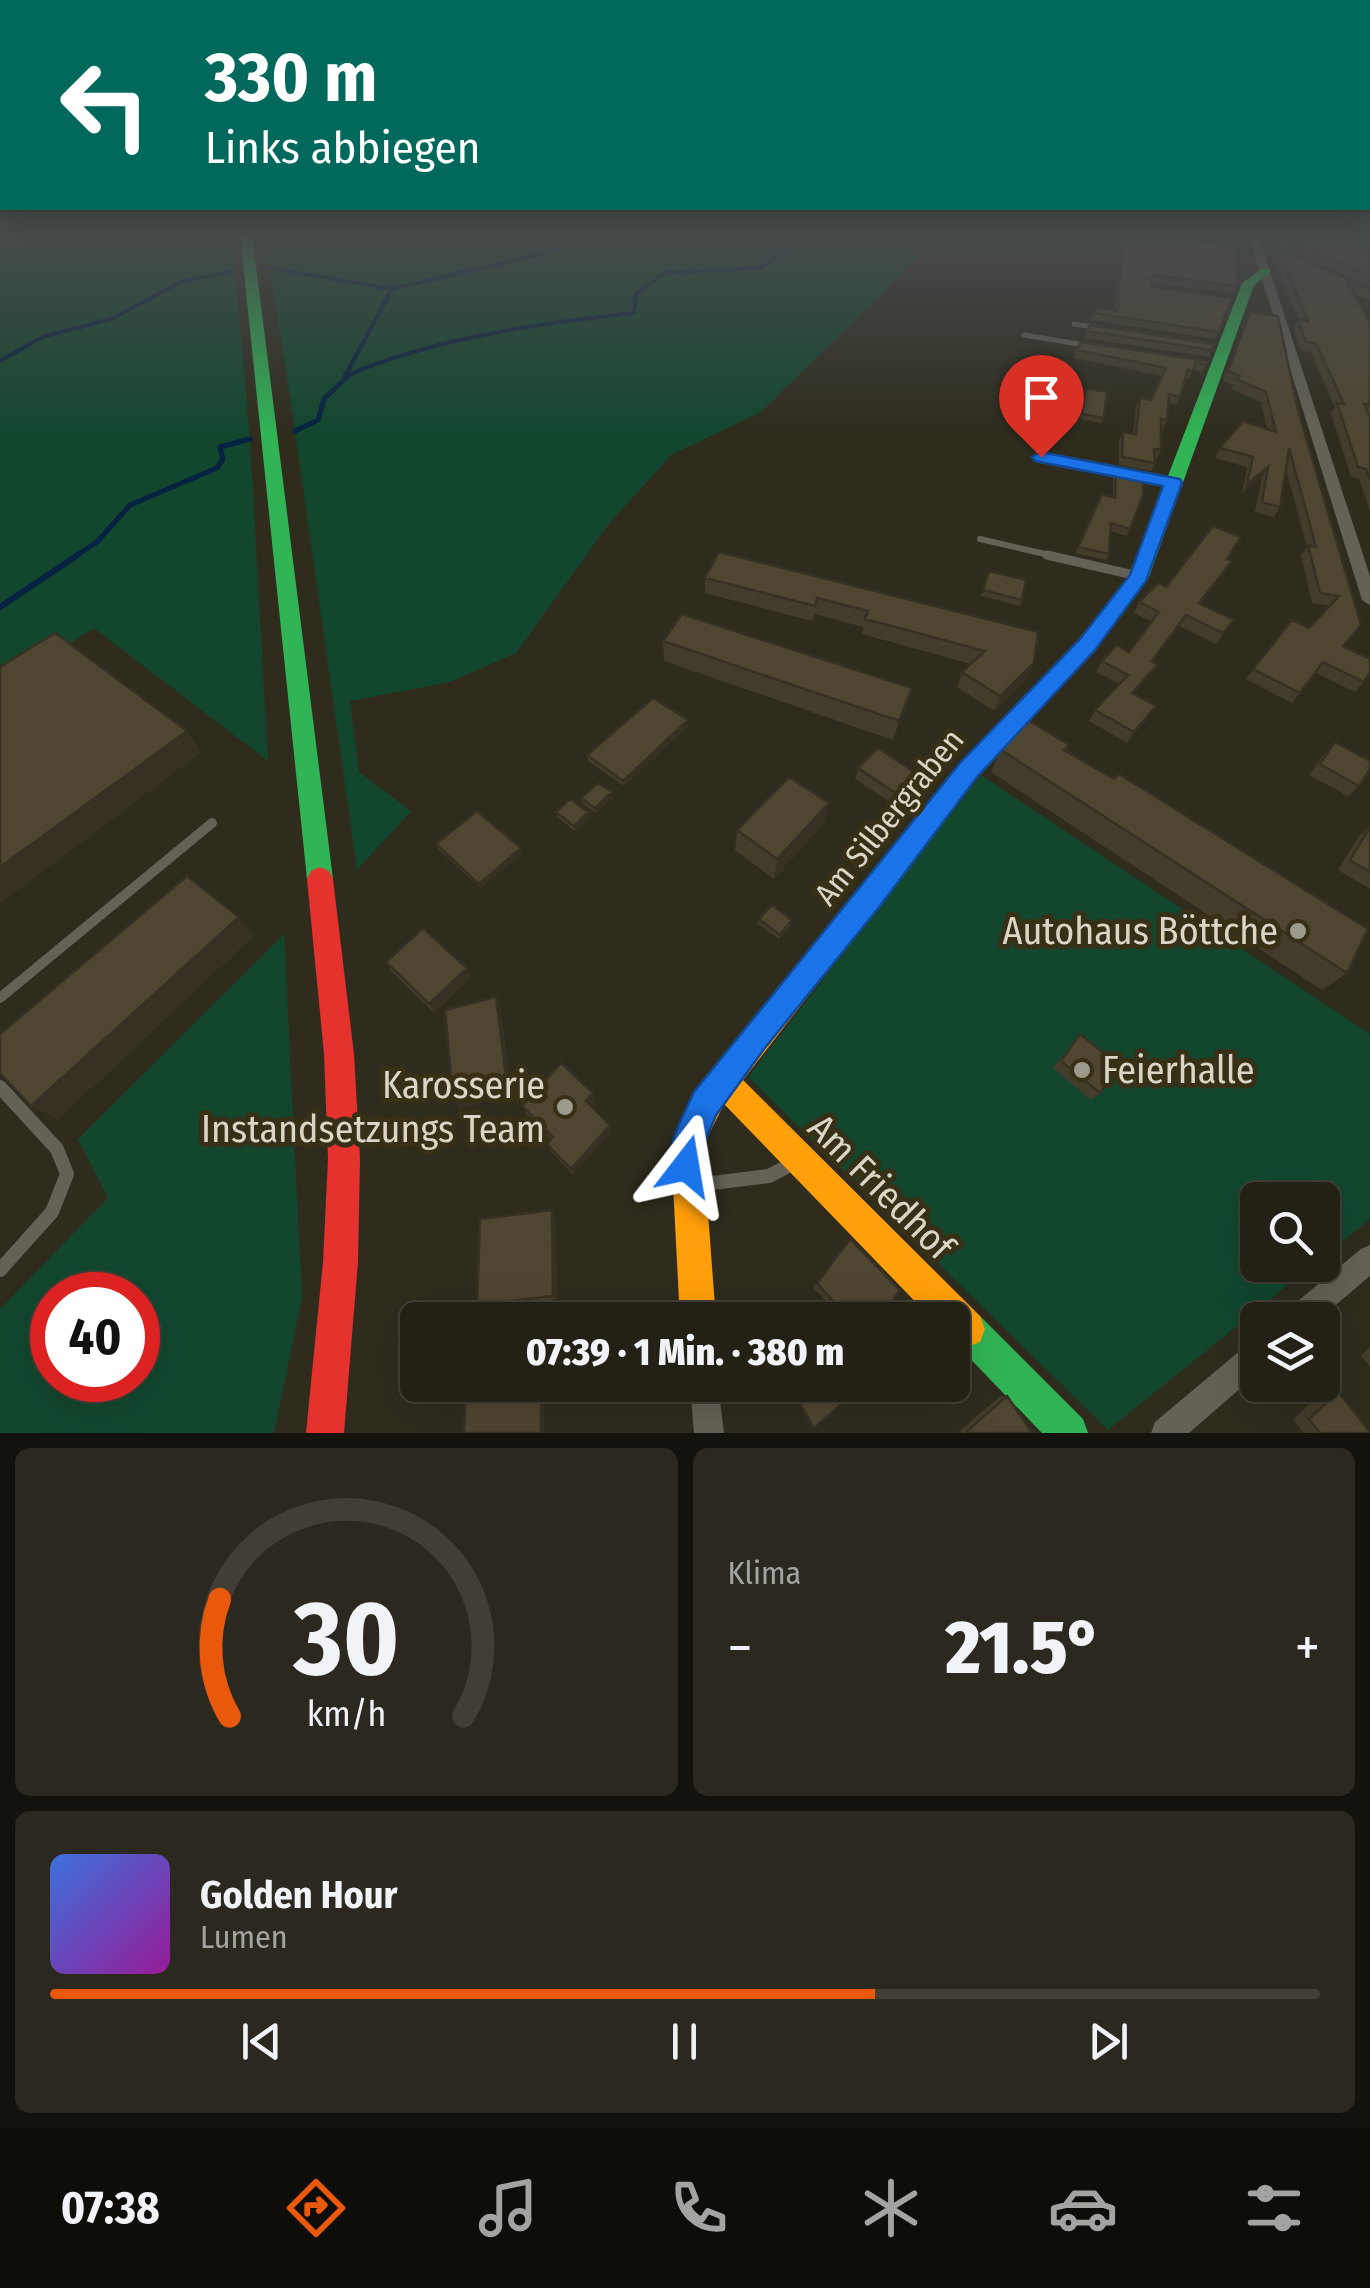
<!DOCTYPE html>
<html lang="de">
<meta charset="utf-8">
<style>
body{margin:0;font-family:"Fira Sans Condensed",sans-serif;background:#2b291f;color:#f1f3f6;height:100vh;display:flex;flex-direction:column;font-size:38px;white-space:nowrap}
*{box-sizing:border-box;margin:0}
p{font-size:32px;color:#a3a3a1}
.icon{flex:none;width:55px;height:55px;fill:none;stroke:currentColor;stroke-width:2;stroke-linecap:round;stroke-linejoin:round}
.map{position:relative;height:1433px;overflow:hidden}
.drawer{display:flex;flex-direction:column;gap:15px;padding:15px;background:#13120c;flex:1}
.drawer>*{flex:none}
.banner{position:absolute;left:0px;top:0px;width:1370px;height:210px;box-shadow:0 10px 40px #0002,0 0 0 2px #403e35;background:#00695c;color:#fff;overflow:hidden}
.fabs{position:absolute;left:1240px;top:1182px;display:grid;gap:20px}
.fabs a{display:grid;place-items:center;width:100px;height:100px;border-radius:15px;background:#232116;box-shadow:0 10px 40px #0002,0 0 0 2px #403e35;font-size:50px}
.speed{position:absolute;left:30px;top:1272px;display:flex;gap:20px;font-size:50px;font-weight:700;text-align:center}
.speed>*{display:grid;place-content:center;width:130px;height:130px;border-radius:50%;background:#232116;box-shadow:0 10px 40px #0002,0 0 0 2px #403e35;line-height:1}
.speed .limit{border:15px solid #d22;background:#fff;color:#111}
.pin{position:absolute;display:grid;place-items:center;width:85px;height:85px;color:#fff;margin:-102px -42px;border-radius:50% 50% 50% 0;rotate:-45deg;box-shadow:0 0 10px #0007}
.pin .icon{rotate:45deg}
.me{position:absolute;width:110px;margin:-55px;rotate:14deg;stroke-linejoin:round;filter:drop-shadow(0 0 8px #0008)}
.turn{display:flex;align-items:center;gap:35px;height:210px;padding:0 40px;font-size:45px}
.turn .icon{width:130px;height:130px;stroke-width:2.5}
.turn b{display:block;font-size:70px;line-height:85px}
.big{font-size:75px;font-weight:800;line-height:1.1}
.drawer .tile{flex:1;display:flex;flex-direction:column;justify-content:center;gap:15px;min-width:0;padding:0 35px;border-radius:15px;background:#2b291f}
.drawer .dial{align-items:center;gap:0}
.dial svg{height:260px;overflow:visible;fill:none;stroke:#403e35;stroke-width:7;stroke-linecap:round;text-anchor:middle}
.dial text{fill:#f1f3f6;stroke:none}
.song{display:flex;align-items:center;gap:30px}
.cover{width:120px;height:120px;border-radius:15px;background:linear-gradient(135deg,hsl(220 70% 55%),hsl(300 70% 35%))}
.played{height:10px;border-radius:5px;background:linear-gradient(90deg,#ea580c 65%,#403e35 65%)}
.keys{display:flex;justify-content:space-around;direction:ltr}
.heat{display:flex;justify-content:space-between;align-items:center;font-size:55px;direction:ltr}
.drawer .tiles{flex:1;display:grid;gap:15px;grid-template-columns:1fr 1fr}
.tile:last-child{grid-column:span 2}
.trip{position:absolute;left:400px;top:1302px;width:570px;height:100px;border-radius:15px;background:#232116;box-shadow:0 10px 40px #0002,0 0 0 2px #403e35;font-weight:800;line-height:100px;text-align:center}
.tab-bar{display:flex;height:160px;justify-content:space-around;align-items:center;background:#0e0d09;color:#a3a3a1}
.tab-bar .icon{width:70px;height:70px}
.tab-bar .selected{color:#ea580c}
.tab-bar b{font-size:45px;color:#f1f3f6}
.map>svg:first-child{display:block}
</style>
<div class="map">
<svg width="1370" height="1433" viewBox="0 0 1370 1433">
<rect width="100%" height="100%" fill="#2f2c1e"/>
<!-- green -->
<path fill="#12472e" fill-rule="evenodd" d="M0,234H232L250,439L268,761L94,628L0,686Z
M260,234H906L919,257L761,412L671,455L608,525L516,653L450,682L350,701L359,772L411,811L357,870L295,431L270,268Z
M981,775L1370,1034V1219L1323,1258L1322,1200H1258V1265H1313L1108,1430L748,1077Z
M284,934L302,1298L274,1433H0V1309L108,1198L78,1139ZM52,1295H138V1380H52Z"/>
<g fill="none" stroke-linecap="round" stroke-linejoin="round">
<!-- stream-far2 -->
<path stroke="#052242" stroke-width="4" d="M270,268L392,289
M0,361L42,337L111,319L183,281L232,272
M345,376L392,289L557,250L574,239L572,234
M344,377C428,339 542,323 634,313L636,294L665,273L761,268L784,251L774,234"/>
<!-- stream-far1 -->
<path stroke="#052242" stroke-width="5" d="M295,431L318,420L324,399L349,375
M74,557L97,542L130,505L217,468L223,459L220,447L250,439"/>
<!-- stream -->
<path stroke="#052242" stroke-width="6" d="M0,607L78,555"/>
<!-- lane-far4 -->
<path stroke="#646156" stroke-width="5" d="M1074,324L1101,328
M1024,335L1091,346"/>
<!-- lane-far3 -->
<path stroke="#646156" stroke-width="6" d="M1041,457L1174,483
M980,539L1058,557"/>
<!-- lane-far2 -->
<path stroke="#646156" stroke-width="9" d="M1047,555L1138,576"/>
<!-- lane-far1 -->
<path stroke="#646156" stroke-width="10" d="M0,998L212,823"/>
<!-- lane -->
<path stroke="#646156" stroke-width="14" d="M0,1087L57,1149L67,1174L52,1212L0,1270
M696,1185L769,1176L792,1164"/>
<!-- street -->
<path fill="#646156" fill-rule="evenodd" d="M1253,234H1262L1263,250L1370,576V605L1362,600L1253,250Z
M1370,1245V1276L1318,1320H1283L1287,1310L1361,1249Z
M1258,1340V1373L1189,1433H1151L1155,1422L1248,1344Z
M690,1385H718L724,1433H694Z"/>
<!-- fast -->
<path fill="#30b455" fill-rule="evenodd" d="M240,234H252L333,879L329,887L320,891L311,887L307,879Z
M1262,268L1272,271L1254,285L1149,577L1095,649L976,777L858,932L848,935L838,932L834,923L838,914L960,763L1081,639L1130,575L1242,283Z
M967,1311L980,1316L1083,1419L1088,1433H1042L954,1342L952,1321Z"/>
<!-- slow -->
<path fill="#ff9f0a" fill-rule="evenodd" d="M848,911L858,914L862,923L858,932L743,1080L980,1316L985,1329L980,1342L967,1347L952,1340V1320H933L724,1104L703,1146L716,1320H680L671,1146L694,1093L838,914Z"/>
<!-- jam -->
<path fill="#e5322d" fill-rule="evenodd" d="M320,867L329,871L333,879L354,1054L360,1159L358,1262L344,1433H306L323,1262L328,1159L324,1054L307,879L311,871Z"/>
</g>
<!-- wall -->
<path fill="#443c2b" d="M1100,234H1160L1236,286L1233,293L1151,283L1154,287L1219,332L1215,339L1091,320L1095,307L1115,311L1119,250L1099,247Z
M1176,234H1241L1238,240Z
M1263,234H1347L1349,237L1370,236V287L1265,238Z
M1278,248L1370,289V301L1355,294L1370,323V511L1359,479L1351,477L1331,413L1335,408L1311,352L1301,351L1293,329L1298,319L1273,257Z
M1250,312L1298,410L1361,625L1343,646L1364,682L1355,692L1315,672L1292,703L1246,679L1292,620L1309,628L1330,606L1312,603L1301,555L1307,547L1286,469L1280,507L1274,517L1255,512L1262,477L1242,494L1247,467L1215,458L1220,448L1267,429L1261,402L1231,389L1234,385L1223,381Z
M1087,331L1214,344L1209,357L1084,338Z
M1077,350L1208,361L1202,373L1193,370L1189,379H1185L1176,405L1168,403L1167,420L1163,429L1161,428V450L1157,458H1154L1155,463L1151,471L1119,465V440L1123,432L1133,434L1136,406L1140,398L1151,400L1162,376L1074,358Z
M1086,388L1104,418L1102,423L1080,419Z
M1116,472L1143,495L1127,536L1111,531L1109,554L1106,560L1075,553L1102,494L1113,498V478Z
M1227,559L1225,572L1200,604L1234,620L1216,644L1179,626L1153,661L1150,675L1134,694L1149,717L1127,743L1089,721L1095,710L1119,684L1096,672L1102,661L1129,652L1152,622L1134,613L1139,602L1166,587Z
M989,571L1022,600L1020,606L981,596Z
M705,578L1038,632L1027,678L994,711L957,687L962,672L971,664L862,634L863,627L815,614L812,621L705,593Z
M663,641L912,688L893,740L664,661Z
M688,720V726L624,786L588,761L587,755Z
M1335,742L1359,786L1348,796L1309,775L1325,753Z
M1069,745L1066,751L1347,973L1322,990L991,772L1001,750Z
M858,768L916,773L913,783L893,804L855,779Z
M612,792L613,798L596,813L582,803L581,798Z
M556,812H588L589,818L575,831L557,817Z
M824,823L774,879L735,850L737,830Z
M1370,826V889L1338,870L1359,836Z
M436,844L522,853L481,888L438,849Z
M759,919L791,925L779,939L758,924Z
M386,962L471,977L434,1013L391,971Z
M1080,1034L1100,1093L1091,1100L1053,1068Z
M595,1100L591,1105L611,1131L573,1175L550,1150L547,1144L551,1139L525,1113L522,1106Z
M555,1215L557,1299L482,1308L477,1305Z
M850,1239L879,1320H844L813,1287Z
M1370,1347V1367L1361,1356Z
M788,1385H854L813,1429Z
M1338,1392L1370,1433H1303L1293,1419L1322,1393Z
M1007,1396L1032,1433H961L960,1431L999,1397Z"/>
<!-- shaded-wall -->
<path fill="#373123" d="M1268,467L1262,477L1242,494L1247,484Z
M1034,663L1027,678L994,711L1000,696Z
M1157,665L1150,675L1126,704L1132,693Z
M912,688L906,708L893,740L899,721Z
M1156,706L1149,717L1127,743L1134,732Z
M688,720V726L624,786L623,781Z
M187,731L202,752L0,904V867Z
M916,773L913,783L893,804L897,794Z
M612,792L613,798L596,813L595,808Z
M829,803L824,823L774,879L777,859Z
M588,812L589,818L575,831L574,826Z
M521,848L522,853L481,888L479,884Z
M239,917L254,936L58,1120L31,1106Z
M467,968L471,977L434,1013L429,1004Z
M496,997L501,1010L512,1095L460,1109L453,1099Z
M593,1093L595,1100L588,1108L586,1101Z
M610,1125L611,1131L573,1175L571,1169Z
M552,1210L555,1215L557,1299L553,1296Z
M541,1385H544V1433H541Z"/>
<!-- building -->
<path fill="#4f4632" stroke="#373123" stroke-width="2.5" d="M1102,234H1160L1238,246L1236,286L1156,275L1149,279L1154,287L1232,298L1219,332L1094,313L1095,307L1118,311L1121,243L1101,241Z
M1278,234H1347L1349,237L1369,236L1370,276Z
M1278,248L1370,289L1346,279L1370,323V405L1364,404L1370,417V479L1366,469L1358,467L1337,403L1344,404L1316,343L1306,342L1298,319L1308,321Z
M1250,312L1278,316L1298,410L1361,625L1343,646L1370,659V672L1364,682L1323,662L1300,693L1253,669L1292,620L1309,628L1339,596L1320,593L1308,545L1316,547L1289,448L1280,507L1262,502L1268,467L1247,484L1253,457L1220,448L1243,421L1276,432L1266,392L1236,379L1240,376L1228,371Z
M1090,325L1214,344L1212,350L1087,331Z
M1081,342L1208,361L1206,365L1196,362L1193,371L1188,370L1180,397L1169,394L1167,420L1161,419V450L1154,449L1155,463L1122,457L1123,432L1136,434L1140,398L1151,400L1166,368L1077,350Z
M1086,388L1107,392L1104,418L1082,414Z
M1116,472L1143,477V495L1130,529L1111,523L1109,554L1078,547L1102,494L1115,498Z
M1213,526L1241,537L1227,559L1232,561L1199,603L1234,620L1223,633L1186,615L1152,661L1157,665L1132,693L1156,706L1134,732L1095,710L1128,675L1102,661L1117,645L1129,652L1159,612L1139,602L1158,583L1166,587Z
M719,552L1038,632L1034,663L1000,696L962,672L985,651L865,619L868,611L817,598L815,606L705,578Z
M989,571L1026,580L1022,600L983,590Z
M682,614L912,688L899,721L663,641Z
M55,633L187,731L0,867V667Z
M653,698L688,720L623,781L587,755Z
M1028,720L1069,745L1064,750L1114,779L1119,774L1368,929L1347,973L1001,750Z
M1335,742L1370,761V769L1359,786L1320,764Z
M878,748L916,773L897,794L858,768Z
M789,777L829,803L777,859L737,830Z
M598,783L612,792L595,808L581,798Z
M570,799L588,812L574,826L556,812Z
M477,811L521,848L479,884L436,844Z
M1370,827V872L1350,860Z
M187,876L239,917L31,1106L0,1073V1034Z
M772,905L792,920L780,935L759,919Z
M423,928L467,968L429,1004L386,962Z
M496,997L507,1085L453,1099L445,1010Z
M1080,1034L1119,1065L1100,1093L1061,1061Z
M561,1063L593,1093L586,1101L610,1125L571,1169L547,1144L553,1137L522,1106Z
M552,1210L553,1296L477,1305L480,1219Z
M850,1239L900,1290L879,1320H850L817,1283Z
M466,1385H541V1433H464Z
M789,1385H854L857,1390L814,1428Z
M1338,1392L1370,1432V1433H1320L1309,1419Z
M1007,1396L1032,1433H968L967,1431Z"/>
<!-- sky -->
<linearGradient id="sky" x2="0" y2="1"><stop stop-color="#1a1810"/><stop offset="0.54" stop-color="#474b4c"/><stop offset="1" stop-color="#474b4c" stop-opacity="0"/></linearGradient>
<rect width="1370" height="434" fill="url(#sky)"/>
<!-- route -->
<path fill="#1a73e8" stroke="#114b97" stroke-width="2.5" d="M1041,452L1180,479L1182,483L1146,581L1095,650L977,777L880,906L764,1049L716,1115L703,1146V1166L698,1178L686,1182L675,1178C662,1147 682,1120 694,1092L960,763L1080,639L1130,575L1163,486L1035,461L1032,457Z"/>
<!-- markers -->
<g fill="#9e9a8b" stroke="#373016" stroke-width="4">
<circle cx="1298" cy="931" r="10"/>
<circle cx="1082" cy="1070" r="10"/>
<circle cx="565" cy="1107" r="10"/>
</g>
<g text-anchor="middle" stroke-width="10" stroke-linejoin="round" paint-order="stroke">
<!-- street labels -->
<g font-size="32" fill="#dad6c6" stroke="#373016">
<text transform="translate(889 817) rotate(-51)" y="11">Am Silbergraben</text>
</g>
<!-- near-poi labels -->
<g font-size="38" fill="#dad6c6" stroke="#373016" text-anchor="end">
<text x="1278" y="944">Autohaus Böttche</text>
<text x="1102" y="1083" text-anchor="start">Feierhalle</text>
<text x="545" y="1098">Karosserie<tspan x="545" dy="44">Instandsetzungs Team</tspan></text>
</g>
<!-- near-street labels -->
<g font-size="38" fill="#dad6c6" stroke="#373016">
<text transform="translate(881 1187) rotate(45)" y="13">Am Friedhof</text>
</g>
</g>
</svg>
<div class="fabs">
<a><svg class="icon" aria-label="search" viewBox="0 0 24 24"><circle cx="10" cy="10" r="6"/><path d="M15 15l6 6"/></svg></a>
<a><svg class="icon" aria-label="layers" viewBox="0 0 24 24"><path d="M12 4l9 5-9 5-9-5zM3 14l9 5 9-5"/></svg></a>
</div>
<div class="speed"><div class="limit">40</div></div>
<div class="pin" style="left:1041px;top:457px;background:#d93025"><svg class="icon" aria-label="arrive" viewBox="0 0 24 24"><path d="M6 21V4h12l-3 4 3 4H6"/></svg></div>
<svg class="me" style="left:686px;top:1166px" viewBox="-20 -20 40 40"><path d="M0-17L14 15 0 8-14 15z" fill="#1a73e8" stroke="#fff" stroke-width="4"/></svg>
<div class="trip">07:39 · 1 Min. · 380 m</div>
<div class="banner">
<div class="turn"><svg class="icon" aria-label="left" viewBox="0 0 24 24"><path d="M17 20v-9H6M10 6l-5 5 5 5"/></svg><div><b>330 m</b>Links abbiegen</div></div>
</div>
</div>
<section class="drawer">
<div class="tiles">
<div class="tile dial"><svg viewBox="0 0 100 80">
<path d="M14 69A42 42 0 1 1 86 69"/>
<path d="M14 69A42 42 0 0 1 11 33" stroke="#ea580c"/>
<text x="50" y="56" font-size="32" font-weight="700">30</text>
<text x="50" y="72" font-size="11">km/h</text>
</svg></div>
<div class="tile"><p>Klima</p>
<div class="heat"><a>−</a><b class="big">21.5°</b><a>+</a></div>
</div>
<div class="tile">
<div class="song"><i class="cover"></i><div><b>Golden Hour</b><p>Lumen</p></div></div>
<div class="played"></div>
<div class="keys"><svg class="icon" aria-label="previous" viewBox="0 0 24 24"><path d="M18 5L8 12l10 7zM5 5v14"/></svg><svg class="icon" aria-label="pause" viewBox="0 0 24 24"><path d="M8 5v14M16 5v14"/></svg><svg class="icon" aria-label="next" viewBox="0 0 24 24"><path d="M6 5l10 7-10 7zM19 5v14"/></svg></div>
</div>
</div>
</section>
<nav class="tab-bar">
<b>07:38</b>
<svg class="icon selected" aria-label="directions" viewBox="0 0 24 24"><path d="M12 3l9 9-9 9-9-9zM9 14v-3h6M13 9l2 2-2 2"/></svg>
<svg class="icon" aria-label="music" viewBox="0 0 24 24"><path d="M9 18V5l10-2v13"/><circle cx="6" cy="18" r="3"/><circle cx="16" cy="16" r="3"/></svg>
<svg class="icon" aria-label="phone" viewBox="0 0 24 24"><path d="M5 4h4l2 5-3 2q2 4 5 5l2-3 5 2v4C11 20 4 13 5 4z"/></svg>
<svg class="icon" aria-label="climate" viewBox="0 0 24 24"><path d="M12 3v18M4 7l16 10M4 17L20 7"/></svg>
<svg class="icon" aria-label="car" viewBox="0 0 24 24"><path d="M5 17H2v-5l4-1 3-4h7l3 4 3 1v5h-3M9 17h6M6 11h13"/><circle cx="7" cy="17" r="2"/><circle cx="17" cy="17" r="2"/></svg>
<svg class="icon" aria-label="filters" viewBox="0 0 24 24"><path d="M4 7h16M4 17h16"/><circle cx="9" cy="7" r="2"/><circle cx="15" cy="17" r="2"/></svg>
</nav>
